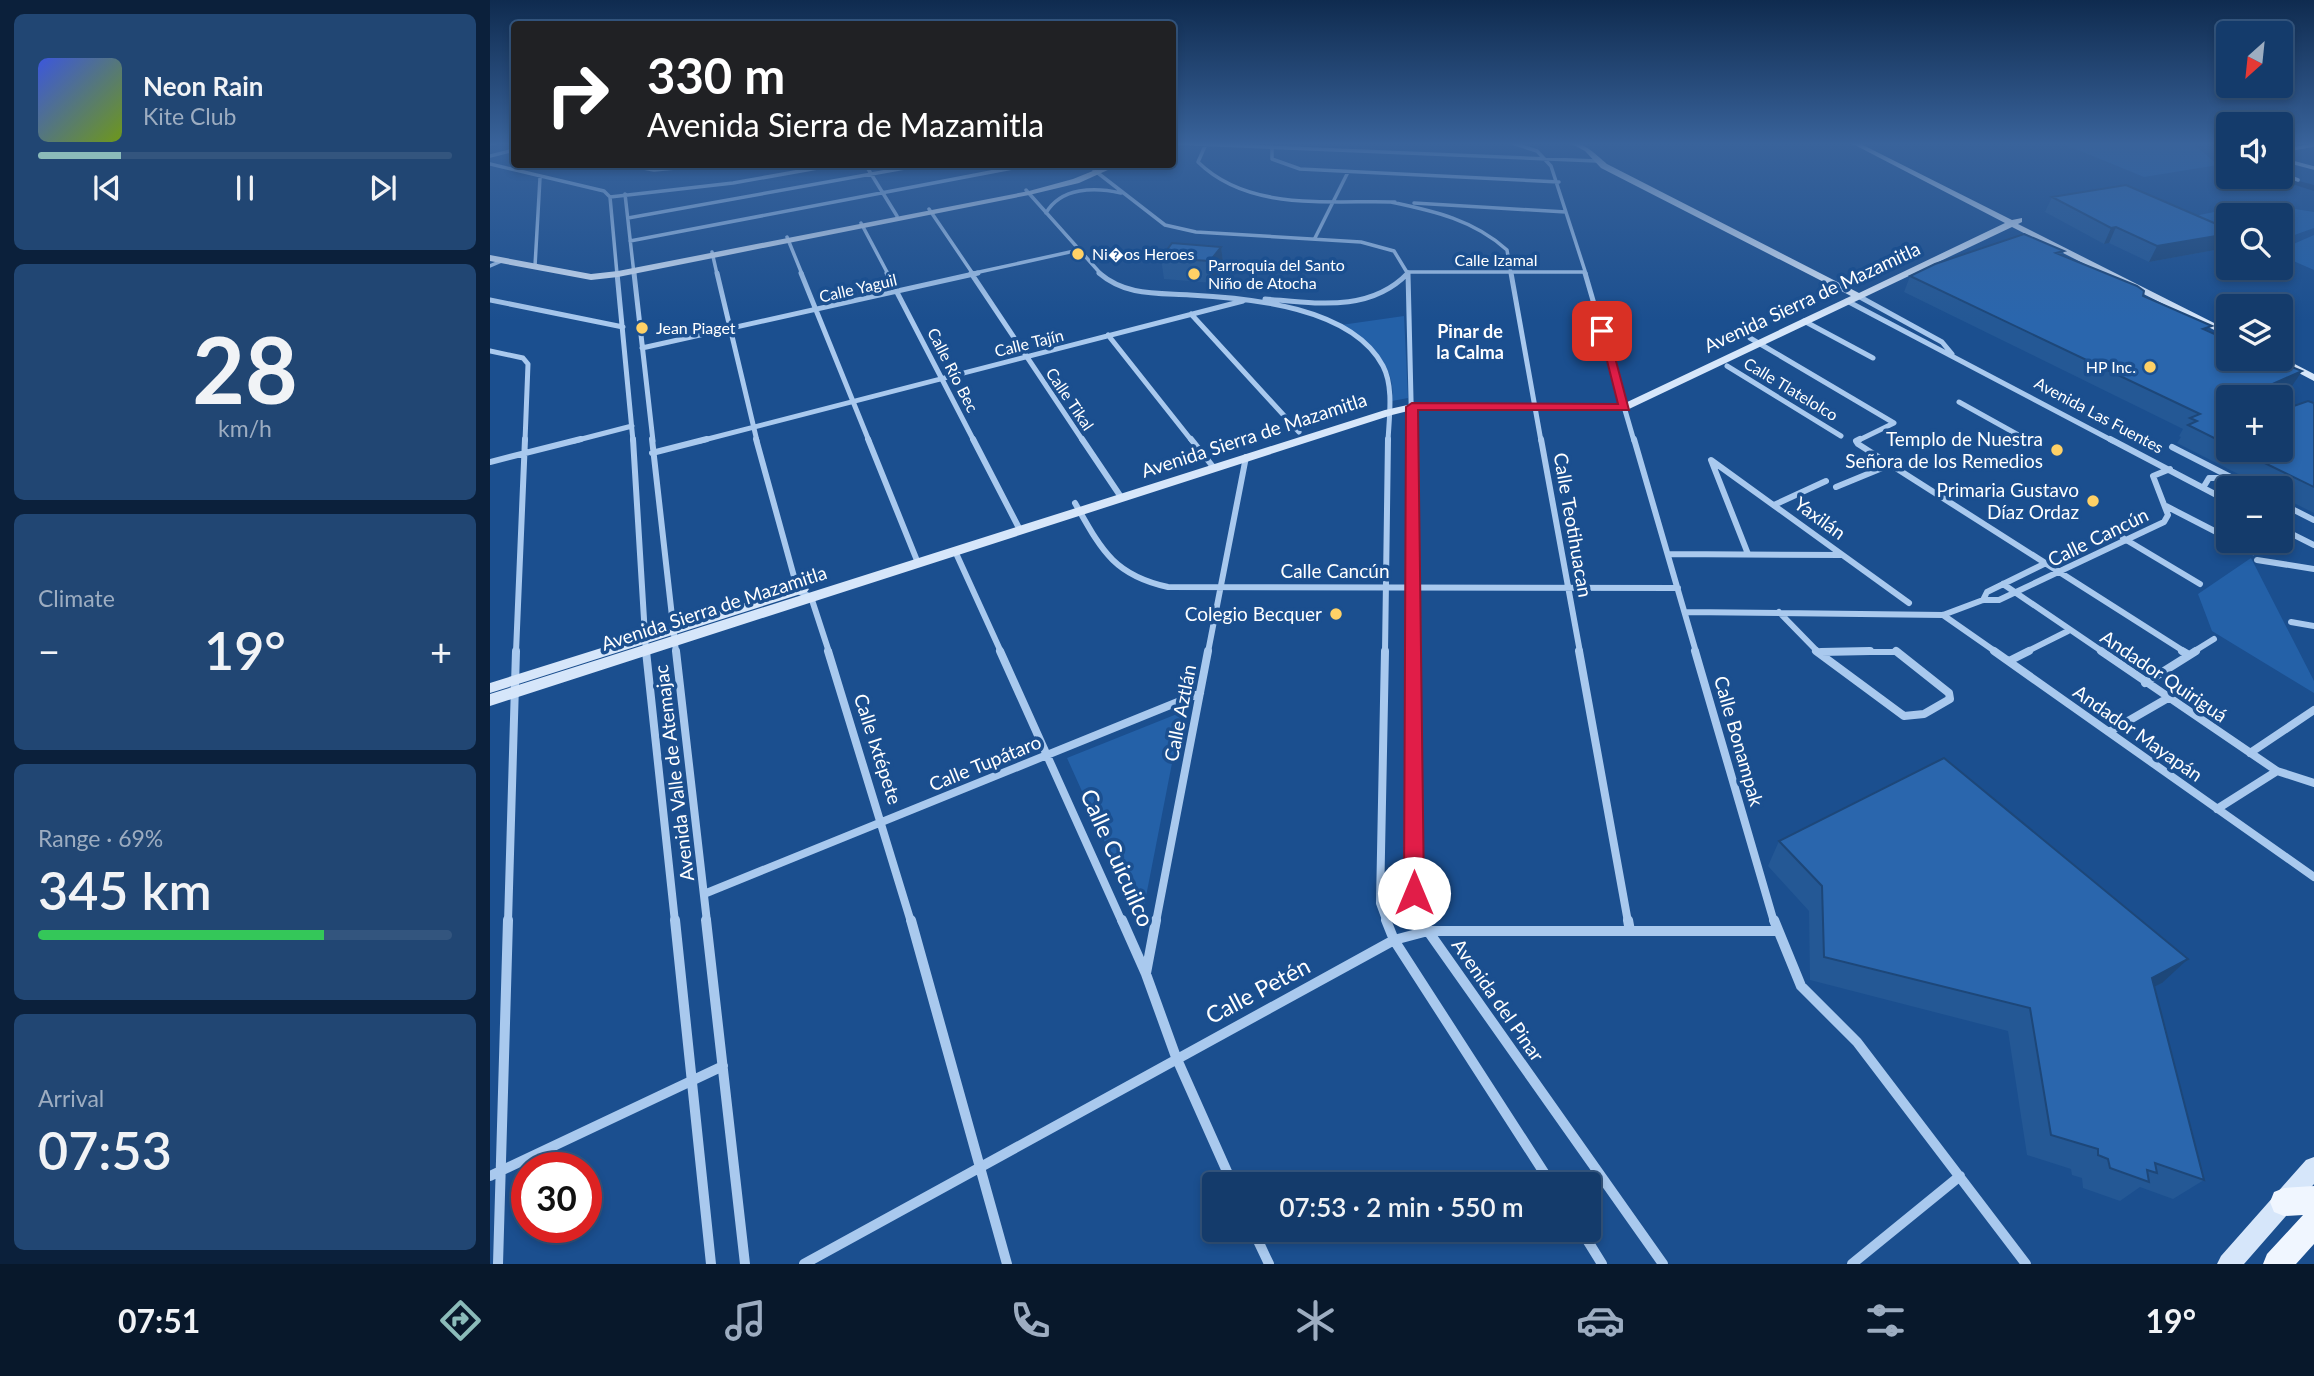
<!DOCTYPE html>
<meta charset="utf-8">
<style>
body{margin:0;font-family:Lato,sans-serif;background:#214673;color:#f1f3f6;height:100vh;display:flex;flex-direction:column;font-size:26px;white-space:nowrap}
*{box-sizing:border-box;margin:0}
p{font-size:23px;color:#9dadc1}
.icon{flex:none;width:38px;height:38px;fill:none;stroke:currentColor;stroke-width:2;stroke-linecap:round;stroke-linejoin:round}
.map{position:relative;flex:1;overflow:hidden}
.side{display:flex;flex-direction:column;gap:14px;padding:14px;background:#0b203b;width:490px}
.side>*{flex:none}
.guide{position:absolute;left:21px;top:21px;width:665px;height:147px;border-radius:7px;box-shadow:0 4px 10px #0003,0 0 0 2px #33557e;background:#202124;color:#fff;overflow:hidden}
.needle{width:46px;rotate:207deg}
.tools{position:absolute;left:1726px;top:21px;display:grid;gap:14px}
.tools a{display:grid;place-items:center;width:77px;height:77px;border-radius:7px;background:#143b6b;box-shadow:0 4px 10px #0003,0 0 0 2px #33557e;font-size:35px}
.speed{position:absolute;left:21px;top:1152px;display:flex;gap:14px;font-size:35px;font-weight:700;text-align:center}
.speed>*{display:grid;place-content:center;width:91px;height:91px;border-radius:50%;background:#143b6b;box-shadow:0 4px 10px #0003,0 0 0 2px #33557e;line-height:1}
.speed .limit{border:10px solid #d22;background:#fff;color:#111}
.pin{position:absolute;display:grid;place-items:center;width:60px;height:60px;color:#fff;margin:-30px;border-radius:14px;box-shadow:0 4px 10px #0006}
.me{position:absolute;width:77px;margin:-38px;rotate:0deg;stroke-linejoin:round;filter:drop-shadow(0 0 5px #0008)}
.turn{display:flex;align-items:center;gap:24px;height:147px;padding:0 21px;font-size:32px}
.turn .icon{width:91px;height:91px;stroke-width:2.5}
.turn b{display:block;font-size:49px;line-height:60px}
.big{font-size:52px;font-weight:600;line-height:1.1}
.side .card{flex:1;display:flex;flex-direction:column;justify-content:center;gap:10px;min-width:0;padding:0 24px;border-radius:10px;background:#214673}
.side .dial{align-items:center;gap:0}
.dial b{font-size:91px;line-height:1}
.song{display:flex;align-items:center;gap:21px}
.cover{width:84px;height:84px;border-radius:10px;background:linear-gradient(135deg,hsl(230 70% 55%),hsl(80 70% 35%))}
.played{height:7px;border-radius:4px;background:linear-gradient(90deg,#8bbbb9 20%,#33557e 20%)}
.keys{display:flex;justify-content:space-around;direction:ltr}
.heat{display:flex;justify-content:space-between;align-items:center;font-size:38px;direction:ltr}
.charge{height:10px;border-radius:5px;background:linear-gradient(90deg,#34c759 69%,#33557e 0)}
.trip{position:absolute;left:712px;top:1172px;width:399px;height:70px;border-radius:7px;background:#143b6b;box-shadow:0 4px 10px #0003,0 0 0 2px #33557e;font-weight:600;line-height:70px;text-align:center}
.menu{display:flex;height:112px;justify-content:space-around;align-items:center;background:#08182b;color:#9dadc1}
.menu .icon{width:49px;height:49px}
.menu .active{color:#8bbbb9}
.menu b{font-size:32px;color:#f1f3f6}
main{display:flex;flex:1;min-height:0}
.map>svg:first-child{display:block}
</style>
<main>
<section class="side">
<div class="card">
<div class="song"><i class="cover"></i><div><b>Neon Rain</b><p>Kite Club</p></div></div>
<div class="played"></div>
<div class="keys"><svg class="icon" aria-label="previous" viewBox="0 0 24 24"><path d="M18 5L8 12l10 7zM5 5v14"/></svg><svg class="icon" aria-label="pause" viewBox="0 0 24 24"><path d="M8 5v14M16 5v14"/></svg><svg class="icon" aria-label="next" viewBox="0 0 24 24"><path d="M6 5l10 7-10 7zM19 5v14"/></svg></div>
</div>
<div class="card dial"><b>28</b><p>km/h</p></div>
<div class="card"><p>Climate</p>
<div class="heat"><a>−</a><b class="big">19°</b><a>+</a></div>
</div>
<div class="card"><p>Range · 69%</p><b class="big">345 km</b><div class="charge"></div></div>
<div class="card"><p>Arrival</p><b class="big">07:53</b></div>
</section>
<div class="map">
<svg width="1824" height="1264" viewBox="0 0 1824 1264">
<rect width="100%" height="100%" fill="#1b4f8f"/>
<!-- green -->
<path fill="#2461a8" d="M1571,143H1702L1728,165L1654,177Z
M1768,203L1824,212V228L1790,240V215H1738V247L1680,221Z
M1824,235V270L1790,255V250Z
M914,316L918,398L902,401C907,365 879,342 851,325Z
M1761,558L1824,681V693L1722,631L1708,594Z
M692,712L651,922L577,758Z"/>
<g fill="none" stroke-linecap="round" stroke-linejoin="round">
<!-- canal -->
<path fill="#123a6d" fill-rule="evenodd" d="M1720,143H1728L1738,151V156L1727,153Z
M1790,176L1824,185V191L1780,177Z"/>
<!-- street-far4 -->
<path stroke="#a9c9ee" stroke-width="3.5" d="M682,143L1107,161
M1022,143L1047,151L1061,166L1096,274
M0,144L6,143
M716,144L708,162C759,212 839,200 905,202
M782,147V159L810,169L1069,182
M1790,151L1824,145
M0,156L24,150
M1790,159L1824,168
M0,164L114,191L120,197L127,274
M131,164L164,170L229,164
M375,164L407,216
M604,170L675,225L706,232L871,242L904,251L918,274
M1790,173L1808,180
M536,190L611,274
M135,194L144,274
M120,197L243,183L350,164
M901,202C944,211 984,220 1017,250L1021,274
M924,203L1076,212
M439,209L483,274
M556,213C571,187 605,187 631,193
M138,218L437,164
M371,223L398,274
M297,237L312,274
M825,238L858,172
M140,241L543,164
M222,252L227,274
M0,266L14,260
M45,266L50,178
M918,272H1093
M480,274L589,250"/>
<!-- street-far3 -->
<path stroke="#a9c9ee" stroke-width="5" d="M127,273L143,441
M144,273L163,441
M227,273L267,441
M311,273L379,441
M397,273L484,441
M481,273L593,441
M609,273C636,296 666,293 700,295C760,298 862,307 893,366C904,387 899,418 898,441
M918,273L922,441
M1021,273L1051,441
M1095,273L1144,441
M1370,297L1452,342L1462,354
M775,299C825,303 880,313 918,273
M0,300L133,327
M1357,301L1623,441
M701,314L809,432
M1314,321L1383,358
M618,335L702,441
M1260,338L1404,423L1367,441
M152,348L488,273
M0,351L33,358L38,364L35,441
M1237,366L1351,436
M1469,402L1532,437
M84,441L142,426
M210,441L753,301"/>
<!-- street-far2 -->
<path stroke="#a9c9ee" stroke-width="6" d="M143,439L156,652
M162,439L186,652
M266,439L308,591L321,597L339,652
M378,439L428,563
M483,439L530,530
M592,439L631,497
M701,439L724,468
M922,439L923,652
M1051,439L1090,652
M1144,439L1206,652
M1370,439L1366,441L1368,444L1695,652
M1620,439L1738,501
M1682,447L1762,488
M162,453L217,439
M0,462L91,439
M1346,487L1402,464
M1713,488L1719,478H1738
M585,503C611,549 623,575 678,587L1188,588
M1790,503L1824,520
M1284,505L1336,481
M1676,506L1738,538
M1790,528L1824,545
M1633,538L1710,584
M1742,541L1763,552
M465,551L511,652
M1178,554L1352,555
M1258,554L1221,460L1419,603
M1767,560L1824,569
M1513,584L1613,652
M1493,600L1497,592L1556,563
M1196,612L1453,615L1493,600H1509L1674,522L1678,515L1663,476L1680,469
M1289,612L1328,652
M1453,615L1506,652
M1801,622L1824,626
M26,652L35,439
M718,652L756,457
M895,652L898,439
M1331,652H1408
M1536,652L1578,631
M1703,652L1724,639"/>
<!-- street-far1 -->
<path stroke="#a9c9ee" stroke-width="8" d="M156,651L185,922
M186,651L217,922
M338,651L421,922
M510,651L632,922
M895,651L890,903L897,922
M923,651L924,893L935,922
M1089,651L1138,922
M1205,651L1284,922
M1326,651L1414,716L1434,714L1460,699L1459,693L1406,651
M1504,651L1824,877
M1611,651L1787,771L1824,783
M1692,651L1699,655
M1331,652L1380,651
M1519,661L1539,651
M1655,683L1706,651
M1619,732L1678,698
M1760,753L1824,710
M1727,809L1787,771
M214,894L710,693
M18,922L26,651
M666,922L718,651"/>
<!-- street -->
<path stroke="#a9c9ee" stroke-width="10" d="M185,920L221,1264
M216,920L255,1264
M421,920L517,1264
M632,920L656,974L686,1057L743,1185
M896,920L904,940L1062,1185
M934,920L938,931L1173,1264
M1138,920L1140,931
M1284,920L1311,986L1367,1042L1536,1264
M656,973L666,920
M0,1176L233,1066
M763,1230L779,1264
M1091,1230L1112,1264
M8,1264L18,920
M314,1264L904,940L938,931H1287
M1362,1264L1470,1176"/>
<!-- secondary -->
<path fill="#d6e6fa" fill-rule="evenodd" d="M1080,143C1096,143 1105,154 1117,164L1369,293L1515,223L1361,143H1369L1522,220L1532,218V222L1528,224L1738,330V337L1522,227L1139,409L922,410L902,415L0,706V694L895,410L922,404H1133L1361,296L1111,168L1095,151Z
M620,164H631L589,183L539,195L128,277L101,280L0,261V255L101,274L128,271L539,191L583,179Z
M1791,357L1824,374V381L1782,359H1790Z
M312,585L319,589L317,592L0,693V683Z
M1824,1157V1184L1754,1264H1727L1731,1256L1816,1160Z"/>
<!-- primary -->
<path fill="#f0f6ff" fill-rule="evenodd" d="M1824,1186V1244L1806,1264H1773L1777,1254L1813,1215L1794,1216L1784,1212L1780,1202L1784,1192L1794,1188Z"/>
</g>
<!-- wall -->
<path fill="#245895" d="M1562,197L1738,229V245L1736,248L1659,262L1619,243L1614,244L1555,212Z
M731,247L734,269L723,283L674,279L671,258Z
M1574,251L1572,256L1653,296L1718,332L1800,389L1738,397V450H1790L1804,406L1824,403V513L1790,496V488H1776L1687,443L1691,437L1689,436L1693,429L1414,292L1420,276Z
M1289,841L1672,983L1664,987L1714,1180L1683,1199L1650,1187L1630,1201L1593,1188L1592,1178L1582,1175L1581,1169L1537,1155L1518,1031L1320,980L1319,911L1278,866Z"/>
<!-- shaded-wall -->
<path fill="#1d4779" d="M1626,227L1619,243L1614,244L1621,228Z
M1738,234V245L1736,248L1659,262L1667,246Z
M731,247L734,269L723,283L720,261Z
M1812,371L1800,389L1780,397L1769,390Z
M1698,959L1672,983L1636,1001L1662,978Z"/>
<!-- building -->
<path fill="#2a66ad" stroke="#1d4779" stroke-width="2" d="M1636,185L1738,229V234L1667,246L1626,227L1621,228L1562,197Z
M1534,234L1574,251L1566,253L1647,286L1654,291L1653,296L1722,326L1713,329L1738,340V359H1782L1812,371L1769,390L1785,397H1738V445L1698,425L1707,421L1700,418L1710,414L1420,276L1445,264Z
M682,243L731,247L720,261L671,258Z
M1790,400L1804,406L1818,401L1824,403V487L1748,450H1790Z
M1454,758L1698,959L1662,978L1714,1180L1665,1163L1667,1173L1657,1170L1659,1182L1620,1168L1618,1159L1608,1155V1149L1561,1135L1540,1008L1334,957L1332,886L1289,841Z"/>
<!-- sky -->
<linearGradient id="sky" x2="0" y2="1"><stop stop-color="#0f2b4f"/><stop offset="0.45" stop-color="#39639b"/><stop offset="1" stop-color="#39639b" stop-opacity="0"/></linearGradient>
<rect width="1824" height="320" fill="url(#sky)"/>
<!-- route -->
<path fill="#e11d48" stroke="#92132f" stroke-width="2" d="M1109,329L1118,331L1139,410H928L934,893L931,900L924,902L917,900L914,893L916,407L922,403L1128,404Z"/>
<!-- markers -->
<g fill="#ffd166" stroke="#1b4f8f" stroke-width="2.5">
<circle cx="588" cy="254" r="7"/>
<circle cx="704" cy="274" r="7"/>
<circle cx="152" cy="328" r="7"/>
<circle cx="1660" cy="367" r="7"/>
<circle cx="1567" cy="450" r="7"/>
<circle cx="1603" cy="501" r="7"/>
<circle cx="846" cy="614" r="7"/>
</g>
<g text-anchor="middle" stroke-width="7" stroke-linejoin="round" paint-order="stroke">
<!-- far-poi labels -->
<g font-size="16" fill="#fff" stroke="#1b4f8f" text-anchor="start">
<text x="602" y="260">Ni�os Heroes</text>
<text x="718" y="271">Parroquia del Santo<tspan x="718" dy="18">Niño de Atocha</tspan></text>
<text x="166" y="334">Jean Piaget</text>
<text x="1646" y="373" text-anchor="end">HP Inc.</text>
</g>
<!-- far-street labels -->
<g font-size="16" fill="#fff" stroke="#1b4f8f">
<text x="1006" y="266">Calle Izamal</text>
<text transform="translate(368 288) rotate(-13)" y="6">Calle Yaguil</text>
<text transform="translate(539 343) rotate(-14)" y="6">Calle Tajín</text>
<text transform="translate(463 370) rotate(63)" y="6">Calle Río Bec</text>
<text transform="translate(1301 389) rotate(31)" y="6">Calle Tlatelolco</text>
<text transform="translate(580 399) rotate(56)" y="6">Calle Tikal</text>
<text transform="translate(1609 415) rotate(28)" y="6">Avenida Las Fuentes</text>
</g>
<!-- far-neighbourhood labels -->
<g font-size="18" font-weight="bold" fill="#fff" stroke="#1b4f8f">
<text x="980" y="338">Pinar de<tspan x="980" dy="21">la Calma</tspan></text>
</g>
<!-- street labels -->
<g font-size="19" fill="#fff" stroke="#1b4f8f">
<text transform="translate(1322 297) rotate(-25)" y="7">Avenida Sierra de Mazamitla</text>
<text transform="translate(764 435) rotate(-18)" y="7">Avenida Sierra de Mazamitla</text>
<text transform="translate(1330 518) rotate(36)" y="7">Yaxilán</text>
<text transform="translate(1083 525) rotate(80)" y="7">Calle Teotihuacan</text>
<text transform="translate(1608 537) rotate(-26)" y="7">Calle Cancún</text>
<text x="845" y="578">Calle Cancún</text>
<text transform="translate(224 608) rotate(-18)" y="7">Avenida Sierra de Mazamitla</text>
<text transform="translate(1674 676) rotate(34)" y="7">Andador Quiriguá</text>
<text transform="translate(690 713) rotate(-79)" y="7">Calle Aztlán</text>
<text transform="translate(1648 733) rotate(35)" y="7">Andador Mayapán</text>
<text transform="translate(1249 741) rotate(74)" y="7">Calle Bonampak</text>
<text transform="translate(388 749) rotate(72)" y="7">Calle Ixtépete</text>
<text transform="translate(495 763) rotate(-22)" y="7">Calle Tupátaro</text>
<text transform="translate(184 773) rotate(-97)" y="7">Avenida Valle de Atemajac</text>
<text transform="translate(1008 1000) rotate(55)" y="7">Avenida del Pinar</text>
</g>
<!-- poi labels -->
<g font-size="19" fill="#fff" stroke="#1b4f8f" text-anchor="end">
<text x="1553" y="446">Templo de Nuestra<tspan x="1553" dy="22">Señora de los Remedios</tspan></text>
<text x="1589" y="497">Primaria Gustavo<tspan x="1589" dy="22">Díaz Ordaz</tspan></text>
<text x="832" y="621">Colegio Becquer</text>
</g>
<!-- near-street labels -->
<g font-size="23" fill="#fff" stroke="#1b4f8f">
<text transform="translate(627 858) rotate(66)" y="8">Calle Cuicuilco</text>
<text transform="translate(768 991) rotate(-28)" y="8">Calle Petén</text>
</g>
</g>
</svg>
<div class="tools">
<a><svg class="needle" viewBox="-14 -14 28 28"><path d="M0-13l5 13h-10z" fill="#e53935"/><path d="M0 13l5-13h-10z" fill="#9dadc1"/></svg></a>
<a><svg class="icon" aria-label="sound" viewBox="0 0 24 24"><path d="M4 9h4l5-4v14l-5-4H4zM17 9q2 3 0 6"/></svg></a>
<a><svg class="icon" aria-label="search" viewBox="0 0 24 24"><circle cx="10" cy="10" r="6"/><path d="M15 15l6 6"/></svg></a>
<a><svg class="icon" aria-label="layers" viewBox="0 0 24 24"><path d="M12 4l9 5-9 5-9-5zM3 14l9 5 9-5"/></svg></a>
<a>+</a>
<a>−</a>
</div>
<div class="speed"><div class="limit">30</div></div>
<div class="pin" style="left:1112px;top:331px;background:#d93025"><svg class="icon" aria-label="arrive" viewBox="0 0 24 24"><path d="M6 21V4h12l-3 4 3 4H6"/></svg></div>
<svg class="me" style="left:924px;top:893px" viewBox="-20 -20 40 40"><circle r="19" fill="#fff"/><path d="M0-13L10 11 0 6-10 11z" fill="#e11d48"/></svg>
<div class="trip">07:53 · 2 min · 550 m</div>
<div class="guide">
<div class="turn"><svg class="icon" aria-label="right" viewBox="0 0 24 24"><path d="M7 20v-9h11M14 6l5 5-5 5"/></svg><div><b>330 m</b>Avenida Sierra de Mazamitla</div></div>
</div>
</div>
</main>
<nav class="menu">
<b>07:51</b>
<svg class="icon active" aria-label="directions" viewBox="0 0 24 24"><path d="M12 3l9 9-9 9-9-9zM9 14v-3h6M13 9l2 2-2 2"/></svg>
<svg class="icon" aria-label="music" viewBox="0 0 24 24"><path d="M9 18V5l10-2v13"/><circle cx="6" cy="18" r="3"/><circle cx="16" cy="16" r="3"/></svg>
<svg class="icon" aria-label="phone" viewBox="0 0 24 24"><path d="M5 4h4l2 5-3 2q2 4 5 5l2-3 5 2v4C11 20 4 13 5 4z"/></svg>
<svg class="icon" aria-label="climate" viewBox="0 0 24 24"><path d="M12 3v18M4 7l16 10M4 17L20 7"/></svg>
<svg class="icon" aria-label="car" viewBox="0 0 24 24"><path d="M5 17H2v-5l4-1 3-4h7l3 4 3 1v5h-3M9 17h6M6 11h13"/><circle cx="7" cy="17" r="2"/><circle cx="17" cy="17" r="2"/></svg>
<svg class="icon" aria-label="filters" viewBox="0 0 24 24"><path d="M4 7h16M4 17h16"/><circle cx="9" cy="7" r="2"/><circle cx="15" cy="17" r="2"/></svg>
<b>19°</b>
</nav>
